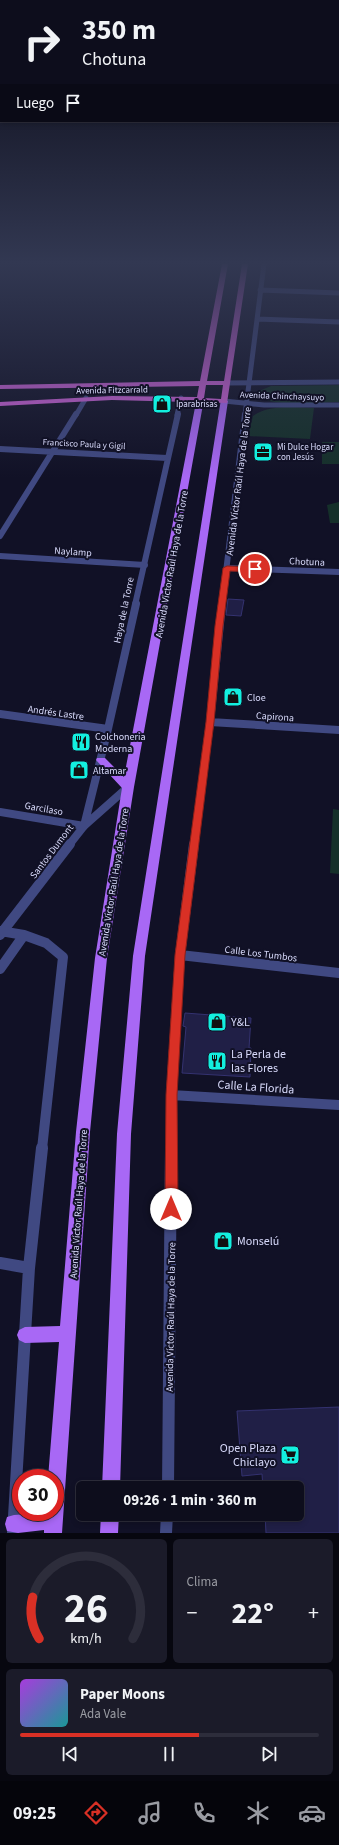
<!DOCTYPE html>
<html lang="es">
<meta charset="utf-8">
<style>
body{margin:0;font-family:"Source Sans 3",sans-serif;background:#1b1b29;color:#f1f3f6;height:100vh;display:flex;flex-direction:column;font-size:15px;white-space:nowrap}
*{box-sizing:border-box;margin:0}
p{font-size:13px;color:#9a9ca3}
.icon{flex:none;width:22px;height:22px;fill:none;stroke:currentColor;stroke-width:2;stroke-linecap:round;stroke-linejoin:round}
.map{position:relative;height:1533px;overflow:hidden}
.panel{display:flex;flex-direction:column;gap:6px;padding:6px;background:#07070f;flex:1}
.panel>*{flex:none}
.guide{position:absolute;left:0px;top:0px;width:339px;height:122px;box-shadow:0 2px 6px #0003,0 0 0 1px #2d2d3b;background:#0d0d1c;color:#f1f3f6;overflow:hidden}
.speed{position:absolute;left:12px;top:1469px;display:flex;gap:8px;font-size:20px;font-weight:700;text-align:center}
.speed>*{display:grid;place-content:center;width:52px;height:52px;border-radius:50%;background:#0d0d1c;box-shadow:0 2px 6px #0003,0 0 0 1px #2d2d3b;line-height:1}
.speed .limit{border:6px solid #d22;background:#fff;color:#111}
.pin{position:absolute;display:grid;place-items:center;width:34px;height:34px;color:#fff;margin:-17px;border:2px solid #fff;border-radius:50%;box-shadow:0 1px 4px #0007}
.me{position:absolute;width:44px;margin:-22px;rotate:0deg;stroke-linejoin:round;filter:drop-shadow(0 0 3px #0008)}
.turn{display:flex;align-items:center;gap:14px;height:84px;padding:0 16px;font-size:18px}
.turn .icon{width:52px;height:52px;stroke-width:2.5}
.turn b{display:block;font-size:28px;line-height:34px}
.then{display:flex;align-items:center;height:38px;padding:0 16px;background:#0003;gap:8px;font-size:15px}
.big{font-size:30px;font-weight:700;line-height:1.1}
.panel .tile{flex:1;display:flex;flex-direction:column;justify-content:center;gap:6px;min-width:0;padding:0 14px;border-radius:6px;background:#1b1b29}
.panel .dial{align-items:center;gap:0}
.dial svg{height:104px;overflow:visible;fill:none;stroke:#2d2d3b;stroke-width:7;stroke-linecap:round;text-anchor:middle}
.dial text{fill:#f1f3f6;stroke:none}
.song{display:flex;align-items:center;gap:12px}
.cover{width:48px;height:48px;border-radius:6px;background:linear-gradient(135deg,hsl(280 70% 55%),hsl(180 70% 35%))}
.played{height:4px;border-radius:2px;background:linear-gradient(90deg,#d93025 60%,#2d2d3b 60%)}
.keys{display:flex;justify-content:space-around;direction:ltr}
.heat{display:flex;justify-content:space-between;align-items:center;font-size:22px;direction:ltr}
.panel .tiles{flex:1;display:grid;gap:6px;grid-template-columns:1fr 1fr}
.tile:last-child{grid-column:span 2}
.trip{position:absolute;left:76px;top:1481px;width:228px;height:40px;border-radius:6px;background:#0d0d1c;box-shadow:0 2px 6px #0003,0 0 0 1px #2d2d3b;font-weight:700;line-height:40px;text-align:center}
.dock{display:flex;height:64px;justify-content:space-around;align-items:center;background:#05050b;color:#9a9ca3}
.dock .icon{width:28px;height:28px}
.dock .active{color:#d93025}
.dock b{font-size:18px;color:#f1f3f6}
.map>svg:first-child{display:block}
</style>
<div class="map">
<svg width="339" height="1533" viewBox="0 0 339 1533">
<rect width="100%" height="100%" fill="#111126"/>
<!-- green -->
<path fill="#15302a" d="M339,385V402C322,402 271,408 259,396V391L271,386Z
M314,408L310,439L248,436L253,416C269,404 295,408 314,408Z
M322,442H339V464H322Z
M339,502V523H330L327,505Z
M333,809L339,810V874L330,873Z"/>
<!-- building -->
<path fill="#201f46" stroke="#343270" d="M228,599L244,600L241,616L226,615Z
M185,1013L251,1018L249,1048H251L250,1077L182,1073L186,1027L183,1026Z
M339,1407V1533H266L265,1514H297V1488H263L262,1474L242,1476L237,1411Z"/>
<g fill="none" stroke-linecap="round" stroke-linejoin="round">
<!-- minor-far4 -->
<path stroke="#404982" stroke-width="5" d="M260,290L339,293
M257,319L339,322
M76,415L86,398
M177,415L181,398
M245,415L264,264"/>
<!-- minor-far3 -->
<path stroke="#404982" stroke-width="6" d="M0,449L167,458
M0,536L76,414
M0,556L145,565
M227,568L339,572
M135,605L178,414
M222,605L245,414"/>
<!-- minor-far2 -->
<path stroke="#404982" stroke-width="8" d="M0,714L108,729
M210,722L339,730
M0,812L84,826
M84,826L108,729L136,604
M69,845L84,826L128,787
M194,845L210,722L222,604"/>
<!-- minor-far1 -->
<path stroke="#404982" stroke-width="10" d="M0,931L24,935L46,943L63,957L42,1149
M0,935L70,844
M180,955L339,973
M0,969L24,935
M171,1095L339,1105
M171,1149V1095L180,955L194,844"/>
<!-- minor -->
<path stroke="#404982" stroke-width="12" d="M0,1263L29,1268
M168,1488L171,1148
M13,1533L29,1268L42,1148
M166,1533L167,1514"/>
<!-- tertiary -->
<path stroke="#404982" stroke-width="5" d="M226,383L339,382
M224,401L264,405H339"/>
<!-- primary -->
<path fill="#a868f5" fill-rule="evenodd" d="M197,397L204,399L134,787L107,958L90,1132L62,1533H44V1530L18,1533L7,1531L5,1524L7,1517L14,1515L55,1512V1478H48L59,1342L25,1343L19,1340L17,1335L19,1330L25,1327L60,1326L76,1132L95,958L122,788L96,760L97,758H105L124,777Z
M221,399L228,401L145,956L131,1134L120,1488H102L117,1134L133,956Z
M101,1514H119L118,1533H100Z"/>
<!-- trunk -->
<path fill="#ce62da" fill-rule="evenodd" d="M222,264H228L207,381H224L242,264H248L227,403L112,400L0,406V402L112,396L197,397L199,386L0,389V385L200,381ZM206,385H223L221,399L204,398Z"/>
</g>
<!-- sky -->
<linearGradient id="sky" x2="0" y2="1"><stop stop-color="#090915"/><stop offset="0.55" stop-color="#323852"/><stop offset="1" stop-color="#323852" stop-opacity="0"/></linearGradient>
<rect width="339" height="478" fill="url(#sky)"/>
<!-- route -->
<path fill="#d93025" stroke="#8d1f18" d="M227,566L255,567L258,569L255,572L230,571L223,626L214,722L185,955L177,1095L178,1209L176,1213L171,1215L167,1213L165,1209L166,1095L175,955L206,722L215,626L223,568Z"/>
<!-- icons -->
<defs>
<g id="shop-square" transform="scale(1)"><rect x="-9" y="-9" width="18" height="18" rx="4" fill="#13efdf" stroke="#111126"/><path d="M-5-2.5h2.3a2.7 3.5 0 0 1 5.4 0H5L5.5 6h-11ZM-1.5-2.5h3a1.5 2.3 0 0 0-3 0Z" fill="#111"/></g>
<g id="office-square" transform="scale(1)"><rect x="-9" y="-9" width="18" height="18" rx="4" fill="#13efdf" stroke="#111126"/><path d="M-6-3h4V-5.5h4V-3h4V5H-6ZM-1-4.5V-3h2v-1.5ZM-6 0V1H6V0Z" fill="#111"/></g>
<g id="restaurant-square" transform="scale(1)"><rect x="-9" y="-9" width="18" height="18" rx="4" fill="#13efdf" stroke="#111126"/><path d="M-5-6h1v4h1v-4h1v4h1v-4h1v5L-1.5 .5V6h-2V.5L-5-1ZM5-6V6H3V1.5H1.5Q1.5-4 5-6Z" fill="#111"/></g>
<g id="supermarket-square" transform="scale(1)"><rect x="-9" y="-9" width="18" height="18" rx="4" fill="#13efdf" stroke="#111126"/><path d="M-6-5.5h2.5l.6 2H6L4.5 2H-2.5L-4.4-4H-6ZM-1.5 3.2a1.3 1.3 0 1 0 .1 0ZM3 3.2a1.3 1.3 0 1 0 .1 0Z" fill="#111"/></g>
</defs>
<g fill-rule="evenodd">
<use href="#shop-square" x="162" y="404"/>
<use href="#office-square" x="263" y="452"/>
<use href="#shop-square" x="233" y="697"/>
<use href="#restaurant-square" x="81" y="742"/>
<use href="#shop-square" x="79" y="770"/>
<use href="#shop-square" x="217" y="1022"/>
<use href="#restaurant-square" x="217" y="1061"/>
<use href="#shop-square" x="223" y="1241"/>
<use href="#supermarket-square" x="290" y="1455"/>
</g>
<g text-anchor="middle" stroke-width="4" stroke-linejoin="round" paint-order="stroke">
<!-- far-street labels -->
<g font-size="9" fill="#d9dbfc" stroke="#111126">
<text transform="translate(112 390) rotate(-1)" y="3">Avenida Fitzcarrald</text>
<text transform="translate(282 396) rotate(2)" y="3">Avenida Chinchaysuyo</text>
<text transform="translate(84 444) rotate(3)" y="3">Francisco Paula y Gigil</text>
</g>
<!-- far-poi labels -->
<g font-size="9" fill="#d9dbfc" stroke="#111126" text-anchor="start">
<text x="176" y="407">Iparabrisas</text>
<text x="277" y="450">Mi Dulce Hogar<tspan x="277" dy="10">con Jesús</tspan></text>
</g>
<!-- street labels -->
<g font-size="10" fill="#d9dbfc" stroke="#111126">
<text transform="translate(238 481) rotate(-83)" y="4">Avenida Víctor Raúl Haya de la Torre</text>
<text transform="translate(73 551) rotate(4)" y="4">Naylamp</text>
<text transform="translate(307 561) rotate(2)" y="4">Chotuna</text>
<text transform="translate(171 564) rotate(-80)" y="4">Avenida Victor Raúl Haya de la Torre</text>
<text transform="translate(123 610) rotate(-78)" y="4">Haya de la Torre</text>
<text transform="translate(56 712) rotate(8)" y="4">Andrés Lastre</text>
<text transform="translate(275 716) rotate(4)" y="4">Capirona</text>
<text transform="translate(44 808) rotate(10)" y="4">Garcilaso</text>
<text transform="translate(51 851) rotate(-53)" y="4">Santos Dumont</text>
<text transform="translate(113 882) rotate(-81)" y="4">Avenida Victor Raúl Haya de la Torre</text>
<text transform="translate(261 953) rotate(7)" y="4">Calle Los Tumbos</text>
<text transform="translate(78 1204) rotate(-86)" y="4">Avenida Victor Raúl Haya de la Torre</text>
<text transform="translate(170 1317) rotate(-89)" y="4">Avenida Víctor Raúl Haya de la Torre</text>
</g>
<!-- poi labels -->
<g font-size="10" fill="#d9dbfc" stroke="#111126" text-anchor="start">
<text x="247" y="701">Cloe</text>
<text x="95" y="740">Colchoneria<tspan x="95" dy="12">Moderna</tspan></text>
<text x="93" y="774">Altamar</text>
</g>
<!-- near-poi labels -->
<g font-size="12" fill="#d9dbfc" stroke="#111126" text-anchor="start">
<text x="231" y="1026">Y&amp;L</text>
<text x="231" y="1058">La Perla de<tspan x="231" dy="14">las Flores</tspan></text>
<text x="237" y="1245">Monselú</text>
<text x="276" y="1452" text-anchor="end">Open Plaza<tspan x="276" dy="14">Chiclayo</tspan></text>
</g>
<!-- near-street labels -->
<g font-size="12" fill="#d9dbfc" stroke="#111126">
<text transform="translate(256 1087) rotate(4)" y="4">Calle La Florida</text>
</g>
</g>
</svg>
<div class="speed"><div class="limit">30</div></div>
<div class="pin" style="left:255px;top:569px;background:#d93025"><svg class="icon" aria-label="arrive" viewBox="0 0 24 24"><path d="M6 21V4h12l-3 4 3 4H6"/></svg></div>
<svg class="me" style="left:171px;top:1209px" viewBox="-20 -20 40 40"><circle r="19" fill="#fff"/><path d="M0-13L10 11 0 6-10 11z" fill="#d93025"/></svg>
<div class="trip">09:26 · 1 min · 360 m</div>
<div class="guide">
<div class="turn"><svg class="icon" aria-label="right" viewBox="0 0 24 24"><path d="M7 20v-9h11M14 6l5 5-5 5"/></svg><div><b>350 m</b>Chotuna</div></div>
<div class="then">Luego<svg class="icon" aria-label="arrive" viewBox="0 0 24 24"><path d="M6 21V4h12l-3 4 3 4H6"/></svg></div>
</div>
</div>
<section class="panel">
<div class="tiles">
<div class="tile dial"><svg viewBox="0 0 100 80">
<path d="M14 69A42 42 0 1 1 86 69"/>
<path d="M14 69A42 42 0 0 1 9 37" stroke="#d93025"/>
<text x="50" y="56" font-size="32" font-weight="700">26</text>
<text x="50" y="72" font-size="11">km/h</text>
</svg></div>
<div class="tile"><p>Clima</p>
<div class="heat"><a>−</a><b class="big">22°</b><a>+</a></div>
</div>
<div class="tile">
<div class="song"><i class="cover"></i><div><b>Paper Moons</b><p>Ada Vale</p></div></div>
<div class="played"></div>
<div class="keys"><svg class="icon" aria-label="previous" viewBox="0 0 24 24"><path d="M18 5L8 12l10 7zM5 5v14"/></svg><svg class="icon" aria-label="pause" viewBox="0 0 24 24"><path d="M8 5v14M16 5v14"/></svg><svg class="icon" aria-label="next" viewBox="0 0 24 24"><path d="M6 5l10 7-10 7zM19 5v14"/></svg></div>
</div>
</div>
</section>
<nav class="dock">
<b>09:25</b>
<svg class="icon active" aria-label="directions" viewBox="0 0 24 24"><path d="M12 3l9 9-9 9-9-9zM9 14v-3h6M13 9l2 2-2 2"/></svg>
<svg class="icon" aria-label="music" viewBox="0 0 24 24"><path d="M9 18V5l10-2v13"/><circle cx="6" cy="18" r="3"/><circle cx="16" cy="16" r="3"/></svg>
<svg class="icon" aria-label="phone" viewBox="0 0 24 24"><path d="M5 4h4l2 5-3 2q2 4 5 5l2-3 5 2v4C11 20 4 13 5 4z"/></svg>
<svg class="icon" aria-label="climate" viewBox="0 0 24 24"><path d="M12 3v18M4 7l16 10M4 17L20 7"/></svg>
<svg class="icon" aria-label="car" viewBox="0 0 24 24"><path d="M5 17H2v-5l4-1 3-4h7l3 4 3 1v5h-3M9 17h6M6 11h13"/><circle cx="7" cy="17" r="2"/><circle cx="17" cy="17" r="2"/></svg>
</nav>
